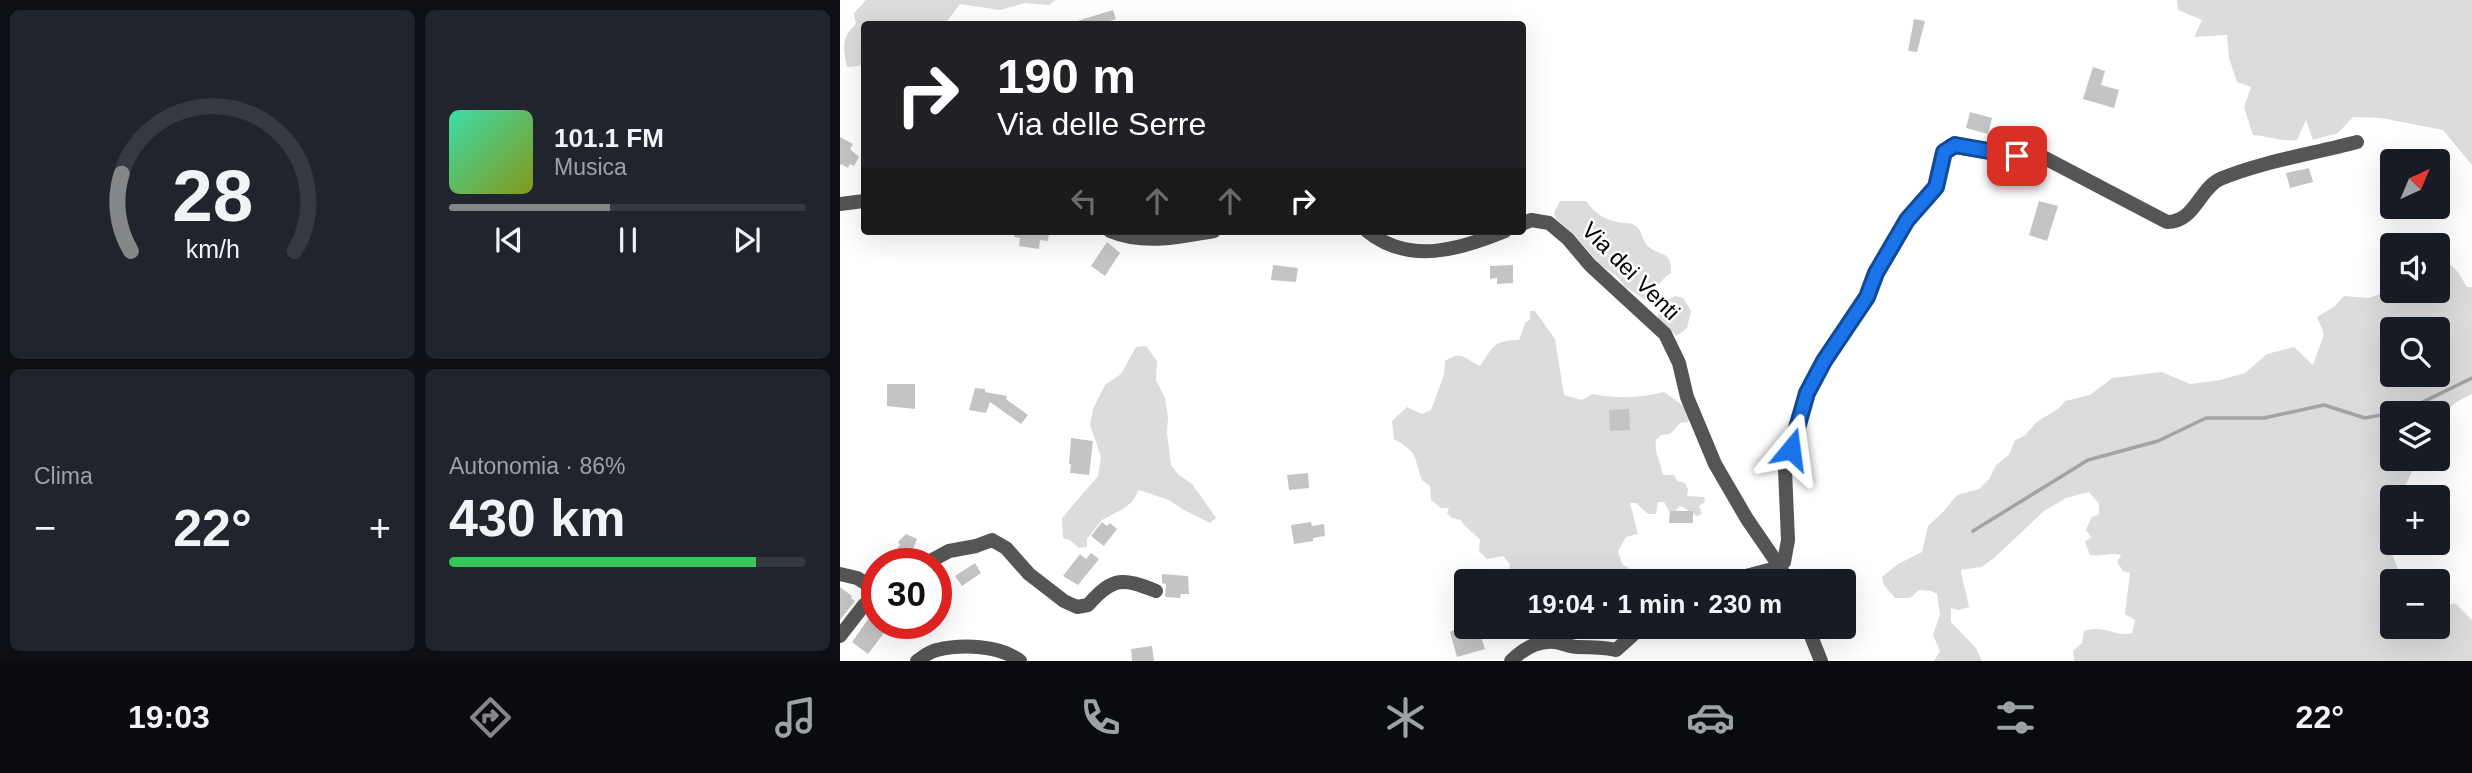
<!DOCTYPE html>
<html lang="it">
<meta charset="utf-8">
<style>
body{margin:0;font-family:Arial,sans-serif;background:#20242c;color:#f1f3f6;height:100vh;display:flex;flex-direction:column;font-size:26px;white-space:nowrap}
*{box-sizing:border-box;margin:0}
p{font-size:23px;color:#9ea1a6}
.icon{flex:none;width:38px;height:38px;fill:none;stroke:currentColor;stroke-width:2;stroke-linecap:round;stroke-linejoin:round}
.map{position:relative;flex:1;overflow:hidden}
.side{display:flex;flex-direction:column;gap:10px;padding:10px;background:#0d0f14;width:840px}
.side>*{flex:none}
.guide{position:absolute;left:21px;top:21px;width:665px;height:214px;border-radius:7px;box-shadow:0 7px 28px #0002;background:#202124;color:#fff;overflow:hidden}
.needle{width:46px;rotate:44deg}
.buttons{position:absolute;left:1540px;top:149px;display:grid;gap:14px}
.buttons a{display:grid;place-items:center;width:70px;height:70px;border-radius:7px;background:#171b24;box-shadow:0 7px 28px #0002;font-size:35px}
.speed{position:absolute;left:21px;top:548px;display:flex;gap:14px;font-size:35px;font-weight:700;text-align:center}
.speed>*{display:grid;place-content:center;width:91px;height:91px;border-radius:50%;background:#171b24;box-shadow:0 7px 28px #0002;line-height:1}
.speed .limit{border:10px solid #d22;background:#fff;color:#111}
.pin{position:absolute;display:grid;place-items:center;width:60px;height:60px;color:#fff;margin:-30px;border-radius:14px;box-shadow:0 4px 10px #0006}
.me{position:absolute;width:77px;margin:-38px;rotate:16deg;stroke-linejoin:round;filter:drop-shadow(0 0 5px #0008)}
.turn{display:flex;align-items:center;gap:24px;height:147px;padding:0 21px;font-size:32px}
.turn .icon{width:91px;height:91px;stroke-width:2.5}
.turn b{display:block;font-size:49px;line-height:60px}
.lanes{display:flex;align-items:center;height:66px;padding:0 21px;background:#0003;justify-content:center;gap:35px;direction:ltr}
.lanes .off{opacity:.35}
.big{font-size:52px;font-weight:600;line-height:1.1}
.side .tile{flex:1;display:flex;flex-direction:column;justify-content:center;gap:10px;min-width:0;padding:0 24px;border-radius:10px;background:#20242c}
.side .dial{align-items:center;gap:0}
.dial svg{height:182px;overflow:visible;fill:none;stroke:#363941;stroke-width:7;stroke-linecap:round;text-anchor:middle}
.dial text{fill:#f1f3f6;stroke:none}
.song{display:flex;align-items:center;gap:21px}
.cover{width:84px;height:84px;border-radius:10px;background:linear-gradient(135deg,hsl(160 70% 55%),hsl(70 70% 35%))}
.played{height:7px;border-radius:4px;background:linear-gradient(90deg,#858687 45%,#363941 45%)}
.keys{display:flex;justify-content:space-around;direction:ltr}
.heat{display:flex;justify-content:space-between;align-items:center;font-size:38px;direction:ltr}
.charge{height:10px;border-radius:5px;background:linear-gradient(90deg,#34c759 86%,#363941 0)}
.side .tiles{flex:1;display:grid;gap:10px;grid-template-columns:repeat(2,1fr)}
.trip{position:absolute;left:614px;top:569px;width:402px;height:70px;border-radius:7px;background:#171b24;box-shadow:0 7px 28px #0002;font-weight:600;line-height:70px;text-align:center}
.menu{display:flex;height:112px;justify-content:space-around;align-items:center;background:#090b0e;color:#9ea1a6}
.menu .icon{width:49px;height:49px}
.menu .selected{color:#858687}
.menu b{font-size:32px;color:#f1f3f6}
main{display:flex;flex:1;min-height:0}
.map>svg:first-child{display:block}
</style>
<main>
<section class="side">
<div class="tiles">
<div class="tile dial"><svg viewBox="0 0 100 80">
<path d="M14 69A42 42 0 1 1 86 69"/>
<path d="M14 69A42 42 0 0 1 10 35" stroke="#858687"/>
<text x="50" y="56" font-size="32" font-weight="700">28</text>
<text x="50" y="72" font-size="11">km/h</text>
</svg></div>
<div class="tile">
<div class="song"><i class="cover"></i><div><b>101.1 FM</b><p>Musica</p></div></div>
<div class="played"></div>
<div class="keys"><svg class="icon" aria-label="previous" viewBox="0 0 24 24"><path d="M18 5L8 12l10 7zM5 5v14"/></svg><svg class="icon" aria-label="pause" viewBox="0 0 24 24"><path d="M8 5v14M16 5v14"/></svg><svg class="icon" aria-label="next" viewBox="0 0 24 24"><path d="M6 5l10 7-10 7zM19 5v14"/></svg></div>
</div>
<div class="tile"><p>Clima</p>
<div class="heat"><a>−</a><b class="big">22°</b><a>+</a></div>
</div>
<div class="tile"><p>Autonomia · 86%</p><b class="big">430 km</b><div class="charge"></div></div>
</div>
</section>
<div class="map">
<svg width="1632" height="661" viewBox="0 0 1632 661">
<rect width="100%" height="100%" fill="#fff"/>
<!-- green -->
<path fill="#dcdcdc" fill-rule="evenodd" d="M26,0H216L209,5L185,3L160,10L120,4L105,24L58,23L56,24H24V62L19,66L7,67C3,49 1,37 16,24L14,13Z
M1337,0H1632V165L1603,130L1541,118L1513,117L1498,133L1473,140L1466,120L1457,140C1440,142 1430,136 1413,135L1404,107L1411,87L1397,82L1389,58L1387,35L1354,37L1362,20L1338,10Z
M720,201H746C755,214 767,221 783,223C790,224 787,222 794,225C803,229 801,241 809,247C821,257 832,250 831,273C819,281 813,290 813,305L784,286L778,277L759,264L738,239L716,219L714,213Z
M1602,257L1618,272L1627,287H1632V394L1618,401L1598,416V413H1552V458L1578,459L1560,497H1552V514L1544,532L1559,572L1558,581H1552V626H1598V609L1615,603L1632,620V661H1234L1233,651L1242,643L1244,631C1268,624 1274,638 1292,633L1295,620L1285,614L1290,573L1283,571L1277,562L1281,555C1270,552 1261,557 1250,555L1245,542L1251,537L1246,530L1251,518L1259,514V504L1249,492L1226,498L1204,511L1154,558L1141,567L1121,570C1122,583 1127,593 1129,607L1119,610L1111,608V622L1136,648L1142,661H1094L1100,651L1093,635L1100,615L1097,594L1091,591L1079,590L1070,598H1055L1044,585L1042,577L1058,564L1082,552L1088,526L1104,511L1117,495L1139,489L1149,479L1156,465L1169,455L1175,440C1189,435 1187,431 1197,422C1207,414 1217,413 1225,401L1250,395L1272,378L1322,372L1350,384L1380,380L1405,373L1427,354L1454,347L1473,365L1484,334L1477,317L1495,306L1504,296L1529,298L1543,293L1577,294L1583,291L1598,290L1599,282L1598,264ZM1552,329H1598V374H1552Z
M836,296L843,298L851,311L847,328L837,336L818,320V314L828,308L830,299Z
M690,311H695L715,339L724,395L742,400L753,394C778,399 799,398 824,392L845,407L851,415L848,422L840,423L830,434L821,435L816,440C814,452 821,463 823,475H834L837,481L845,483L848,489L847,496L864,497L865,502L859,506L862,513L858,516C850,515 848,508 840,506L836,510L839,514L832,517L824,502H818L816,514H808L796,503H790L798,534L786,537L778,551L782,564L794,572L798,581H666L670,564L663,556L647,559L639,551L640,540C634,532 626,530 621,520L612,518L607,513L609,508H601L591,500L590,486L582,480C573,456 579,453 554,439L552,421L567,407L582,414L591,410L604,375L605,361C622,350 624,359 640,366C654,346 652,341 679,340L685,323L690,319Z
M306,346L317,361L316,380L325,398L328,417L327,433L331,465L338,474L352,484L376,518L370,523L344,510L329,500L299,490L292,502L283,509L262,520L247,539V547L239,548L230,540L223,538L222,518L258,476L261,457L250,425L253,409L265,385L281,374L296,347Z"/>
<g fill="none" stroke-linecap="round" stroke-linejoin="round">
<!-- stream -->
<path stroke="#a3a3a3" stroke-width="3.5" d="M1554,413L1562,412L1632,378
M1133,531L1248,460L1318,441L1366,418H1424L1484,405L1525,418L1552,413"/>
</g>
<!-- building -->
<path fill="#c4c4c4" d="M273,10L276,19L261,24H235L234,22Z
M1074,19L1085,21L1077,52L1068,51Z
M1253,67L1265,71L1261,85L1279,90L1274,108L1243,99Z
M1130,112L1152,118L1148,134L1126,128Z
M0,137L13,144L10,149L19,157L14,166L10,164L8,168L1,164L0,166Z
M1469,168L1473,182L1450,188L1446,173Z
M1199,201L1218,206L1207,241L1189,235Z
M175,231H209L208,241L200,240L199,249L179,246L180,238L174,237Z
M267,242L280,253L265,276L251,266Z
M433,265L458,268L456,282L431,280Z
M673,265V283L657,284V278L650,279V266Z
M47,384H75V409L47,406Z
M135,388L145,389V392L167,396L166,399L188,415L181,424L150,402L146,413L129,410Z
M789,409L790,430L770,431L769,410Z
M231,438L253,441L249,475L230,473L231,464H229Z
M468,473L469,488L449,490L447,475Z
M830,511H853V523H829Z
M262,522L267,526L270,523L277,529L264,546L251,536Z
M471,522L472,526L484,524L485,536L473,538V541L454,544L451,525Z
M66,534L77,539L73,549L80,556L76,562L57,548L60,545L58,542Z
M251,553L259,559L238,585L223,576L240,554L246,559Z
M135,563L141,573L122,586L115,576Z
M322,574L348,576L349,594H341L340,598L325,597L326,584L322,583Z
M0,587L12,596L11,598L15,601L0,620Z
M29,618L46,630L28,654L12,642Z
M626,625L634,636L640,634L645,649L617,657L610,632Z
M312,646L314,661H292L291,649Z"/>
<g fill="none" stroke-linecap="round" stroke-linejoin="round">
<!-- minor -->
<path stroke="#555" stroke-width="14" d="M0,204L24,201
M682,224L691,220L709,223L728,239L750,265L825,334L839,363L847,397L875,464L907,519L940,567L947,581
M270,231C304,245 339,237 374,231
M527,231C569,265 619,250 665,231
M85,564L109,551L136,546L152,540L166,548L189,574L224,601L237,607L248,605C273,576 283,578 316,591
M940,567L944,562L948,540L945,470L967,393L984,361L1027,297L1036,273L1067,220L1096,187L1104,152L1110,146L1152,153L1201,156L1327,222C1355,222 1359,189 1380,179C1423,161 1472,154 1517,142
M0,574L17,578L37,590
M898,581L906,576L940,567
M967,626L981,661
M0,636L24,605L37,596
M77,661C83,657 90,651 97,650C121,644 160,645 180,661
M671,661C683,649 698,640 715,642C723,643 730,647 737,647C751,647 763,647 776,650L803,626"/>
</g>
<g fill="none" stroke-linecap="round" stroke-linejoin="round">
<!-- route casing -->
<g stroke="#114b97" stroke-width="18">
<path id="route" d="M951,449L967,393L984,361L1027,297L1036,273L1067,220L1096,187L1104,152L1115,145L1177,156"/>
</g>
<!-- route -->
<use href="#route" stroke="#1a73e8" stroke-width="12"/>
</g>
<g text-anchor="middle" stroke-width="5" stroke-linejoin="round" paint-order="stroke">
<!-- street labels -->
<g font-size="23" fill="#000" stroke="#fff">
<text transform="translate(791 271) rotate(45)" y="8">Via dei Venti</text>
</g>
</g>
</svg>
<div class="buttons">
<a><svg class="needle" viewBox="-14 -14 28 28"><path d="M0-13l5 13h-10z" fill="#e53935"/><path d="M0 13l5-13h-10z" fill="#9ea1a6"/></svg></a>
<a><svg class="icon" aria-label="sound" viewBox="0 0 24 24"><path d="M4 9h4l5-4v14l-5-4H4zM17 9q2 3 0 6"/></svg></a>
<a><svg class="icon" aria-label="search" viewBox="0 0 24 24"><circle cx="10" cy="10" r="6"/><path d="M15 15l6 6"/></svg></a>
<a><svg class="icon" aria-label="layers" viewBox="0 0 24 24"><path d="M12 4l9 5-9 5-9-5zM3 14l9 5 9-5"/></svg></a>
<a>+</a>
<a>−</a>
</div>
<div class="speed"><div class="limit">30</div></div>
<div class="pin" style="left:1177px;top:156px;background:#d93025"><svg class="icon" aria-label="arrive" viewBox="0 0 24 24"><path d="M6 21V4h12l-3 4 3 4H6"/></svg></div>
<svg class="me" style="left:951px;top:449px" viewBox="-20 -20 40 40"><path d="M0-17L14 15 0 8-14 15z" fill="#1a73e8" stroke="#fff" stroke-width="4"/></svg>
<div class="trip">19:04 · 1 min · 230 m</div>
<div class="guide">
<div class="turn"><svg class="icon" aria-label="right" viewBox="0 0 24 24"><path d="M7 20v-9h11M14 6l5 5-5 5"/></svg><div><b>190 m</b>Via delle Serre</div></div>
<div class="lanes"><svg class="icon off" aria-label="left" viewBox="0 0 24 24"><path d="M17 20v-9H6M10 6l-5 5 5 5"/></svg><svg class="icon off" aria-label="ahead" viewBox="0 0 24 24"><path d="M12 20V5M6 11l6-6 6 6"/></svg><svg class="icon off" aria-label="ahead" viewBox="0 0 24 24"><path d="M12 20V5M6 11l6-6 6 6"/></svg><svg class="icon" aria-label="right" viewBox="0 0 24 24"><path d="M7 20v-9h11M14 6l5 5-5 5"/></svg></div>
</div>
</div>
</main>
<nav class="menu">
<b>19:03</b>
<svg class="icon selected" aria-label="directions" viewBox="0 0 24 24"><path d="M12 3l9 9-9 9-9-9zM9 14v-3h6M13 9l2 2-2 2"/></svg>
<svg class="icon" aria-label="music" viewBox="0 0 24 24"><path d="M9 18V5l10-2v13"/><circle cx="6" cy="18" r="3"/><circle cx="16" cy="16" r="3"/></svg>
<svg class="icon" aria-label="phone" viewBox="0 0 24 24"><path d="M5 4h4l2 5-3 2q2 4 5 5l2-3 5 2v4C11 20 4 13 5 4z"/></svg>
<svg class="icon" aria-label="climate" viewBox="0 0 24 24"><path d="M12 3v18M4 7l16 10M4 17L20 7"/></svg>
<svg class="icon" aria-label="car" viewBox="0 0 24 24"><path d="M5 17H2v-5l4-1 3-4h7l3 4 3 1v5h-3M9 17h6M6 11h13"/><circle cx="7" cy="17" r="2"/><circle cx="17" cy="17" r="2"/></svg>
<svg class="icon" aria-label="filters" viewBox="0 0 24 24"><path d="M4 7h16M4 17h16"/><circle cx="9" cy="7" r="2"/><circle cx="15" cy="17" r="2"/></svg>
<b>22°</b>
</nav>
